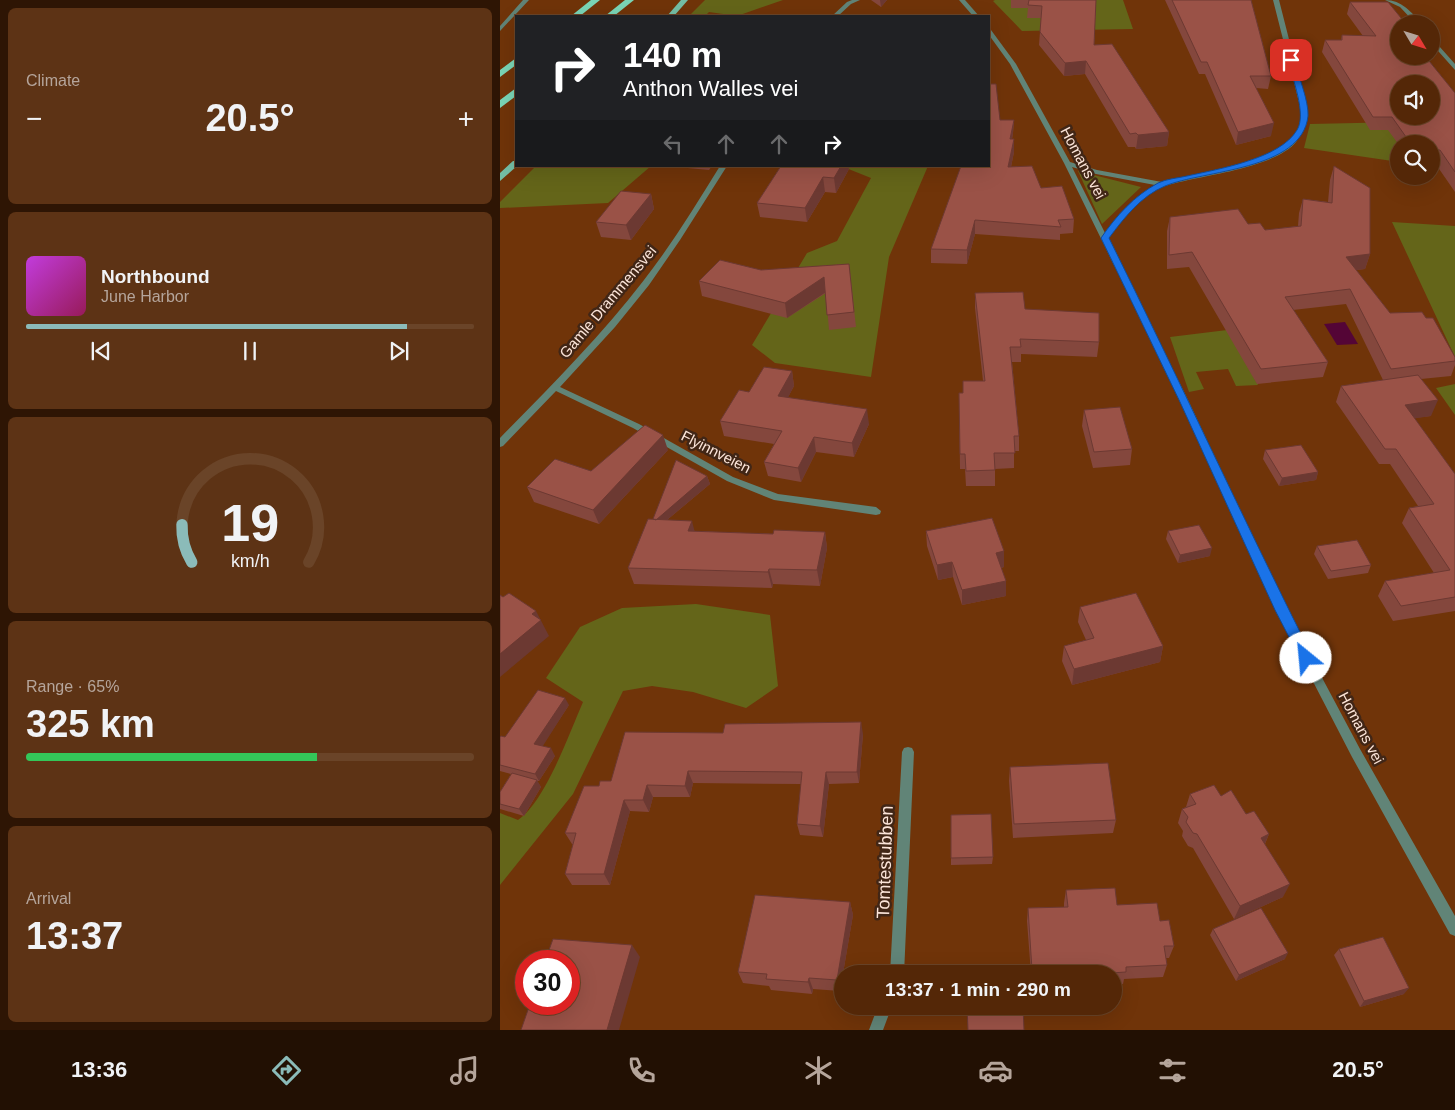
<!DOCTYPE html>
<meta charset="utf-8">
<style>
body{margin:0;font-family:Arial,sans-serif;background:#5d3315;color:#f1f3f6;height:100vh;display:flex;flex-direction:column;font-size:19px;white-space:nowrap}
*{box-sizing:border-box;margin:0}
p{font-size:16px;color:#b5a59b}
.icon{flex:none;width:28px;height:28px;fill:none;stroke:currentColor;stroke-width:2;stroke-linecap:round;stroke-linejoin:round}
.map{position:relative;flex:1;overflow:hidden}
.side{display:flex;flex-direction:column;gap:8px;padding:8px;background:#2e1504;width:500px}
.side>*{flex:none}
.top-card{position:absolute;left:15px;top:15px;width:475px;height:152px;border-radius:0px;box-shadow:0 5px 20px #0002,0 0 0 1px #6a4428;background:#202124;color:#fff;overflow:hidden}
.needle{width:32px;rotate:128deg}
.buttons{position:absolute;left:890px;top:15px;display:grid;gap:10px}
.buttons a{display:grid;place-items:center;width:50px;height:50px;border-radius:50%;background:#542707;box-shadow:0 5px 20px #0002,0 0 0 1px #6a4428;font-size:25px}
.speed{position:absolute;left:15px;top:950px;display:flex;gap:10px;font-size:25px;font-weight:700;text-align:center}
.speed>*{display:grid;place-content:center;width:65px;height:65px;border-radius:50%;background:#542707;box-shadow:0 5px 20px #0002,0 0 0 1px #6a4428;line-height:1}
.speed .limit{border:8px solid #d22;background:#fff;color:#111}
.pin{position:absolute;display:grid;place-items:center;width:42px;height:42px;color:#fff;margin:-21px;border-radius:10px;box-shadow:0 2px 8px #0006}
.me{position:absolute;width:55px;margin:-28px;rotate:332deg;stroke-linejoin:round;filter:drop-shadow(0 0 4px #0008)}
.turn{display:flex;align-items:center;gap:18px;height:105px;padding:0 25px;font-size:22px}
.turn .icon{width:65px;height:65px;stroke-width:2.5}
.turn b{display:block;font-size:35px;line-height:42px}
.lanes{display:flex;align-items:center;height:48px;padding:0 25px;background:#0003;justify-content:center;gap:25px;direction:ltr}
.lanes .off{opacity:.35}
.big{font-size:38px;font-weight:600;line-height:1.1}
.side .tile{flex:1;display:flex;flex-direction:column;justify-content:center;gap:8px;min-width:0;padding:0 18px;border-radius:8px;background:#5d3315}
.side .dial{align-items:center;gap:0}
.dial svg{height:130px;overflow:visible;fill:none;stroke:#6a4428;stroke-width:7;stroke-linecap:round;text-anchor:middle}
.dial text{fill:#f1f3f6;stroke:none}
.song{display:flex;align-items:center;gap:15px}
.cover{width:60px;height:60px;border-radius:8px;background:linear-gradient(135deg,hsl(290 70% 55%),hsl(330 70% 35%))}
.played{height:5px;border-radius:2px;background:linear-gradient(90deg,#8bbbb9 85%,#6a4428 85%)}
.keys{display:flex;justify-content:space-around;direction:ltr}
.heat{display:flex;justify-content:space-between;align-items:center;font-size:28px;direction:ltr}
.charge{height:8px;border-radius:4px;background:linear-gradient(90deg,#34c759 65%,#6a4428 0)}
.trip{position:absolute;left:334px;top:965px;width:288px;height:50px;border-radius:25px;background:#542707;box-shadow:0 5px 20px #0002,0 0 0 1px #6a4428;font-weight:600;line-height:50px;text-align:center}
.menu{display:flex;height:80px;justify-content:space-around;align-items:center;background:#221003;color:#b5a59b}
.menu .icon{width:35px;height:35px}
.menu .selected{color:#8bbbb9}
.menu b{font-size:22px;color:#f1f3f6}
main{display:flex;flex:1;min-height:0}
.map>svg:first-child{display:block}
</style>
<main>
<section class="side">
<div class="tile"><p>Climate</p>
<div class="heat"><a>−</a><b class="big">20.5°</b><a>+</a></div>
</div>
<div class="tile">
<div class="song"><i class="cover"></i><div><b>Northbound</b><p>June Harbor</p></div></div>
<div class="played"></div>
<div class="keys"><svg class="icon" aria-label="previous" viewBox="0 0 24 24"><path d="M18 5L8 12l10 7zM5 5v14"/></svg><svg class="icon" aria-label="pause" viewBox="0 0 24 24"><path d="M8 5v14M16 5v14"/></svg><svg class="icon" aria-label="next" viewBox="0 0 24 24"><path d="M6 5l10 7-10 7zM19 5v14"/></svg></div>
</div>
<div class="tile dial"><svg viewBox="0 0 100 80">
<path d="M14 69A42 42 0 1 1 86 69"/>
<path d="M14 69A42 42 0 0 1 8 46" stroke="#8bbbb9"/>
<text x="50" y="56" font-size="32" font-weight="700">19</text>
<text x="50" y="72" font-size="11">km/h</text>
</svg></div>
<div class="tile"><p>Range · 65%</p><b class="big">325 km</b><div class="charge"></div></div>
<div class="tile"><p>Arrival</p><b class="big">13:37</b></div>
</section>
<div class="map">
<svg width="955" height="1030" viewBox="0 0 955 1030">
<rect width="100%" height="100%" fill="#703409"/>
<!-- green -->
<path fill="#646519" d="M205,0H283L237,16L209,12L205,16H189Z
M495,0H623L633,29L522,31L493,1Z
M949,121L931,144H899V162L804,148L810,124Z
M36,166H151L108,203L0,208V202Z
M341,166H428L389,257L371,377L275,363L252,345L307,253L337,241L371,178Z
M578,171L641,187L602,224Z
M892,222L955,226V357Z
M785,323L745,361L758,385L736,386L728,369L696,372L704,389L689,392L670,337Z
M955,384V415L936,388Z
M196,604L270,615L278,686L246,708L193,692L152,686L123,691L73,794L0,885V813L18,820C45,802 69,734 83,702L46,678L80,627L122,608Z"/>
<!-- water -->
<path fill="#540536" d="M845,322L858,344L837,345L824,324Z"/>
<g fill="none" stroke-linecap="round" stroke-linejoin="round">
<!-- street -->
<path fill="#618477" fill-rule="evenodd" d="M23,0H29L0,31V26Z
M352,0H360L351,4L338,16H332L347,2Z
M459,0H465L479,16H473Z
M773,0H779L808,114C806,124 803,133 796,142C778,164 721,173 693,179C680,182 667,184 656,190C636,201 622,221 608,239L689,402L786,610L860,749L955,916V936L950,934L852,757L776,610L681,402L564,163L510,64L489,35V29L491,30L516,64L570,162L597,170L662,182L737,165L776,151L790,140L798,129L802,114ZM572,167L596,174L655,185L636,198L605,233Z
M885,0C902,0 911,12 922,24H916L900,7Z
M931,37L955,64V70L931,43Z
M220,166H227L180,240L149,285L115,327L60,387L139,424L233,477L278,494L376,507L381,511L380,514L376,515L274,500L227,481L133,428L56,391L3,446L0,447V438C50,387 100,337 144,280C172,244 196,205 220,166Z
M408,747L412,748L414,752L404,974H390L402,752L404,748Z
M378,1006H392L383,1030H369Z"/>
<!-- primary -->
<path fill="#74bea5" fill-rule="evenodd" d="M181,0H188L174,16H167Z
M13,161H16L17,166L0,181V173Z"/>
<!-- highway -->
<path fill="#7ad5b6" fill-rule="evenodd" d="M91,0H100L80,16H71Z
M125,0H134L114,16H105Z
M16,58V65L0,77V70Z
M16,88V96L0,108V100Z"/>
</g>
<!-- wall -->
<path fill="#84473d" d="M371,0H387L381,7Z
M511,0H596L594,45L669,132L667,146L636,149L635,147H628L585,74L564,76L539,45L541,18H527L528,8H511Z
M665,0H751L771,76L768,89L756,88L771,136L736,145L705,74H699Z
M850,2L899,24L955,93V192L935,163H931V144H899V145L888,130H870L822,52L825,40H841L842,35L863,36L847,14Z
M500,120H514L513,133L512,139H514V152L511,167L541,188L574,219L573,233L560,234V240L475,234L467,264L431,263V249Z
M177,166H212L209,170L177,167Z
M281,166H348L349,169L336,193L325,192L307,222L260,217L257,203Z
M834,166L870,254L865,269L856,270L890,313L926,318L955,357V365L951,376L921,379L931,416L914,418L955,474V611L893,621L878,596L885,581L934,573L902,523L909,508L918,506L890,464H879L836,402L841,386L883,380L846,304L793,310L828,362L823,377L757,384L689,267L667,269V231L670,217L748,224L765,230L798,226L799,213L803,199L828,202L830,180Z
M151,194L154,209L131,240L101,237L96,222Z
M349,264L356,327L329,330L326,293L287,318L202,296L199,281L261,270Z
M475,293L525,309L599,342L597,357L521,354V362H512L519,436V451H514V468L495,469V486H466L465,469H460L459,393H463L483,381L475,308Z
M292,371L294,386L288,397L369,424L354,457L316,452L301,482L268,476L264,462L274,444L224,436L220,421L249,392Z
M584,410L632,449L630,465L593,468L582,426Z
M168,450L99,524L34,502L27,487L91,471Z
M765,450L818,472L816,480L779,486L763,459Z
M207,476L210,484L167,520L195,531L273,534L325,532L327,548L320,586L273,584L272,588L134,584L128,568L153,519Z
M426,531L504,567L501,568L506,581V596L462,605L453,577L438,580L427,546Z
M668,531L710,556L678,563L666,539Z
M817,546L871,565L868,573L828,579L814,554Z
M580,607L663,646L660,662L572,685L562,661L564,646L586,640L578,622Z
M69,705L42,746L55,756L39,781H37L41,787L24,816L0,809V792L11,774L0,771V737H5Z
M363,734L359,783L329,784L323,837L300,835L297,824L301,784L193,783L190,797H153L149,812L130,811L110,885H72L65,874L73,844H72L65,833L99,786L111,781Z
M510,767L616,820L613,833L513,838L509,781Z
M690,794L721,796L746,814L769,834L765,844L783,897L734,919L693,848L688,846L682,836L683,831L678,823L682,809L686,807Z
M451,815L493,857L492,864L451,865Z
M566,890L617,905L660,921L674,946L669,958H666L667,965L663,977L624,979L623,984H612V974H531L527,921L528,908L564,907V903Z
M350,902L353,915L340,991L313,989L312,994L271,990L269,986L243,983L238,972Z
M713,929L785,959L736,981L710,935Z
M839,949L904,994L860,1007L834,955Z"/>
<!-- shaded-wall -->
<path fill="#6c3932" d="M380,0H387L381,7Z
M586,61L585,74L564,76L565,63Z
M514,120L513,133L510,152V139Z
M774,123L771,136L736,145L738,132Z
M669,132L667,146L636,149L638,135Z
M514,139V152L508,181V167Z
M341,166H348L349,169L336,193L334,178Z
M323,177L325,192L307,222L305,208Z
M151,194L154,209L131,240L126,225Z
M475,220V234L467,264V250Z
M870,254L865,269L841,272L846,257Z
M324,277L326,292L287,318L285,303Z
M292,371L294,386L281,411L278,396Z
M938,400L931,416L898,421L905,405Z
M367,409L369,424L354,457L352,443Z
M163,435L168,450L99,524L93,510Z
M314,437L316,452L301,482L298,468Z
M818,472L816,480L779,486L782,478Z
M207,476L210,484L155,530L152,522Z
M192,521L196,537L188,531Z
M325,532L327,548L320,586L317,570Z
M712,548L710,556L678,563L680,555Z
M504,551V567L496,569V553Z
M452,562L453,577L438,580L437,565Z
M269,569L273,584L272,588L268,572Z
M506,581V596L462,605V590Z
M36,611L49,636L0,677V654L32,614Z
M663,646L660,662L572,685L574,669Z
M65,698L69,705L39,752L34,744Z
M361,722L363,734L359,783L357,772Z
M51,748L55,756L39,781L35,774Z
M188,771L193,783L190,797L185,786Z
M326,772L329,784L323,837L320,826Z
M37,780L41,787L24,816L19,809Z
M147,785L153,797L149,812L143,800Z
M124,800L130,811L110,885L104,874Z
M769,834L763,848L761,838Z
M790,884L783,897L734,919L740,906Z
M350,902L353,915L340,991L337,980Z
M132,945L140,957L119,1030H107Z
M788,953L785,959L736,981L739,975Z
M309,978L313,989L312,994L308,982Z
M909,988L904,994L860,1007L864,1001Z"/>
<!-- building -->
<path fill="#9a5247" stroke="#6c3932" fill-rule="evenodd" d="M529,0H596L594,45L612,44L669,132L638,135L636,133L630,134L586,61L565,63L540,32L542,6L528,5Z
M672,0H751L771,76H750L774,123L738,132L707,62H701Z
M850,2H888L906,24H899V56H925L955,93V172L940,150H931V144H911L892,117H873L825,40H842V35L876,36ZM899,84H931V116H899Z
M489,84H496L500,120H514L510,139H514L508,167L532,166L541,188L562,186L574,219L558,220L561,227L475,220L467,250L431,249L461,166H489Z
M281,166H341L334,178L323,177L305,208L257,203Z
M834,166L870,188V254L846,257L890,313L922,312L926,318H933L955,357V361L891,369L850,289L785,297L828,362L761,369L692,252L669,255L670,217L738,209L748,224L760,223L765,230L801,226L803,199L832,203Z
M121,191L151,194L126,225L96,222Z
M220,260L261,270L349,264L354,312L327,315L324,277L285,303L199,281Z
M523,292L525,309L599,313V342L520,339L521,347H510L519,436H514L515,453H494L495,470L466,471L465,454H460L459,393H463V381H485L475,293Z
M264,367L292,371L278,396L367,409L352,443L314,437L298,468L264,462L282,431L220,421L239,390L249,392Z
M918,375L938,400L905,405L955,474V597L901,606L885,581L950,570L909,508L934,504L896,449H885L841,386Z
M620,407L632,449L594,452L584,410Z
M145,425L163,435L93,510L27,487L55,459L91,471Z
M801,445L818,472L782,478L765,450Z
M176,460L207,476L156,520L153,519Z
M492,518L504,551L496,553L506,581L462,590L452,562L437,565L426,531Z
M148,519L192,521L188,531L273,534L274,530L325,532L317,570L269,569L268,572L128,568Z
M699,525L712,548L680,555L668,531Z
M857,540L871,565L831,571L817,546Z
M9,593L36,611L32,614L41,620L0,654V595L3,597Z
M636,593L663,646L574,669L564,646L594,638L580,607Z
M38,690L65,698L34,744L51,748L35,774L0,765V737L1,736L5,737Z
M361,722L357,772H326L320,826L297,824L302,772L188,771L185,786L147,785L143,800H124L104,874H65L76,833H65L84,786H99L100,781H111L125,732L223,733L225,724Z
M608,763L616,820L514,824L510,767Z
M12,773L37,780L19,809L0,804V792Z
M714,785L721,796L731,790L746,814L754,811L769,834L761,838L790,884L740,906L697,834L693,833L686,822L688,817L682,809L696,804L690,794Z
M491,814L493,857L451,858V815Z
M615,888L617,905L657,903L660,921L669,920L674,946H664L667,965L626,967V972L595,974H575L574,969L532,970L528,908L568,907L566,890Z
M255,895L350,902L337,980L309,978L308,982L266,979L267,974L238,972Z
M761,908L788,953L739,975L713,929Z
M883,937L909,988L864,1001L839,949Z
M53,939L132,945L107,1030H21L30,1004H69V961H45Z
M467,1006H523L524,1030H468Z"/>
<!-- route -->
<path fill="#1a73e8" stroke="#114b97" d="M791,58L794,60C798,74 809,102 808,116C802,171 703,170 665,186C641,196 624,218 609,238C678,377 743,519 813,658L806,663L802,662L775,610L680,402L601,238C616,216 634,196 658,183C666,179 678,178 687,176C718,169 780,159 797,130C807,114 792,78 788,60Z"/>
<g text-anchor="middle" stroke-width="5" stroke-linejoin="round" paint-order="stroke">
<!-- street labels -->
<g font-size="15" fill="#fce5d9" stroke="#412616">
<text transform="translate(583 163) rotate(62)" y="5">Homans vei</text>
<text transform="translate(108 302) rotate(-50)" y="5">Gamle Drammensvei</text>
<text transform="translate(216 452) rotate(27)" y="5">Flyinnveien</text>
<text transform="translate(861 728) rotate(62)" y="5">Homans vei</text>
</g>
<!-- near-street labels -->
<g font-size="18" fill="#fce5d9" stroke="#412616">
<text transform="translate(385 862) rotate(-88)" y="6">Tomtestubben</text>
</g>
</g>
</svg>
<div class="buttons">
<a><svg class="needle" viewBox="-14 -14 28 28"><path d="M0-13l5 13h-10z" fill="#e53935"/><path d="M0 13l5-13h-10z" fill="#b5a59b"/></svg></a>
<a><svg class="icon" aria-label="sound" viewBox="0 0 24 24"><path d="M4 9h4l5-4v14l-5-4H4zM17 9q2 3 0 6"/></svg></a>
<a><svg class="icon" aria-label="search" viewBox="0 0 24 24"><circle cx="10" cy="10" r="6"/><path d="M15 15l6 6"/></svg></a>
</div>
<div class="speed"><div class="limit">30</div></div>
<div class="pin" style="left:791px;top:60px;background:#d93025"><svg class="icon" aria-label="arrive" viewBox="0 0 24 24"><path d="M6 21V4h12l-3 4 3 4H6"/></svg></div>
<svg class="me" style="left:806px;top:658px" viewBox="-20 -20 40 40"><circle r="19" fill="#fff"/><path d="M0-13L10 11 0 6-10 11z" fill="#1a73e8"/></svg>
<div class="trip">13:37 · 1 min · 290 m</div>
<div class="top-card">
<div class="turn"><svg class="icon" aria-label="right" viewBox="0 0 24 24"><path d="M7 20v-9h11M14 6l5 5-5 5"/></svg><div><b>140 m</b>Anthon Walles vei</div></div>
<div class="lanes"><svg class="icon off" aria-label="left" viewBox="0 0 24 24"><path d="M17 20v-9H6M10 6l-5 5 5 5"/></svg><svg class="icon off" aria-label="ahead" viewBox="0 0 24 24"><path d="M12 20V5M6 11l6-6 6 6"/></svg><svg class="icon off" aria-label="ahead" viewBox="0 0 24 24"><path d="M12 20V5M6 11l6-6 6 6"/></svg><svg class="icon" aria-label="right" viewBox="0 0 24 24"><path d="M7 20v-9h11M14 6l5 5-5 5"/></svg></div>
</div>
</div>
</main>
<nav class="menu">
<b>13:36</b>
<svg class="icon selected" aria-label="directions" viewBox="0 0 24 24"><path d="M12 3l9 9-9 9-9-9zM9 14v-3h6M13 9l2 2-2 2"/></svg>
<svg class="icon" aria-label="music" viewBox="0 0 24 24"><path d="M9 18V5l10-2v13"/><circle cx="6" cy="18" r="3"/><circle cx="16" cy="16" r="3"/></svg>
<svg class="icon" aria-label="phone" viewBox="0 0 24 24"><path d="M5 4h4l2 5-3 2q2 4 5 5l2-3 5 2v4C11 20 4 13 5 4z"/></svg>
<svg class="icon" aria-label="climate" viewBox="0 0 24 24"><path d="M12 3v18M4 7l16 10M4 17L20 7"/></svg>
<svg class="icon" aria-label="car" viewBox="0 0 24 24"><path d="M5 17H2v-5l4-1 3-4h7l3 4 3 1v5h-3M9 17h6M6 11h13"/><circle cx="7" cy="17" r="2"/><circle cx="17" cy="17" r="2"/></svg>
<svg class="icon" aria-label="filters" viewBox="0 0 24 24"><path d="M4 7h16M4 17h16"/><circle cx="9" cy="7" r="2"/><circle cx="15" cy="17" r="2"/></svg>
<b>20.5°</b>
</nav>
